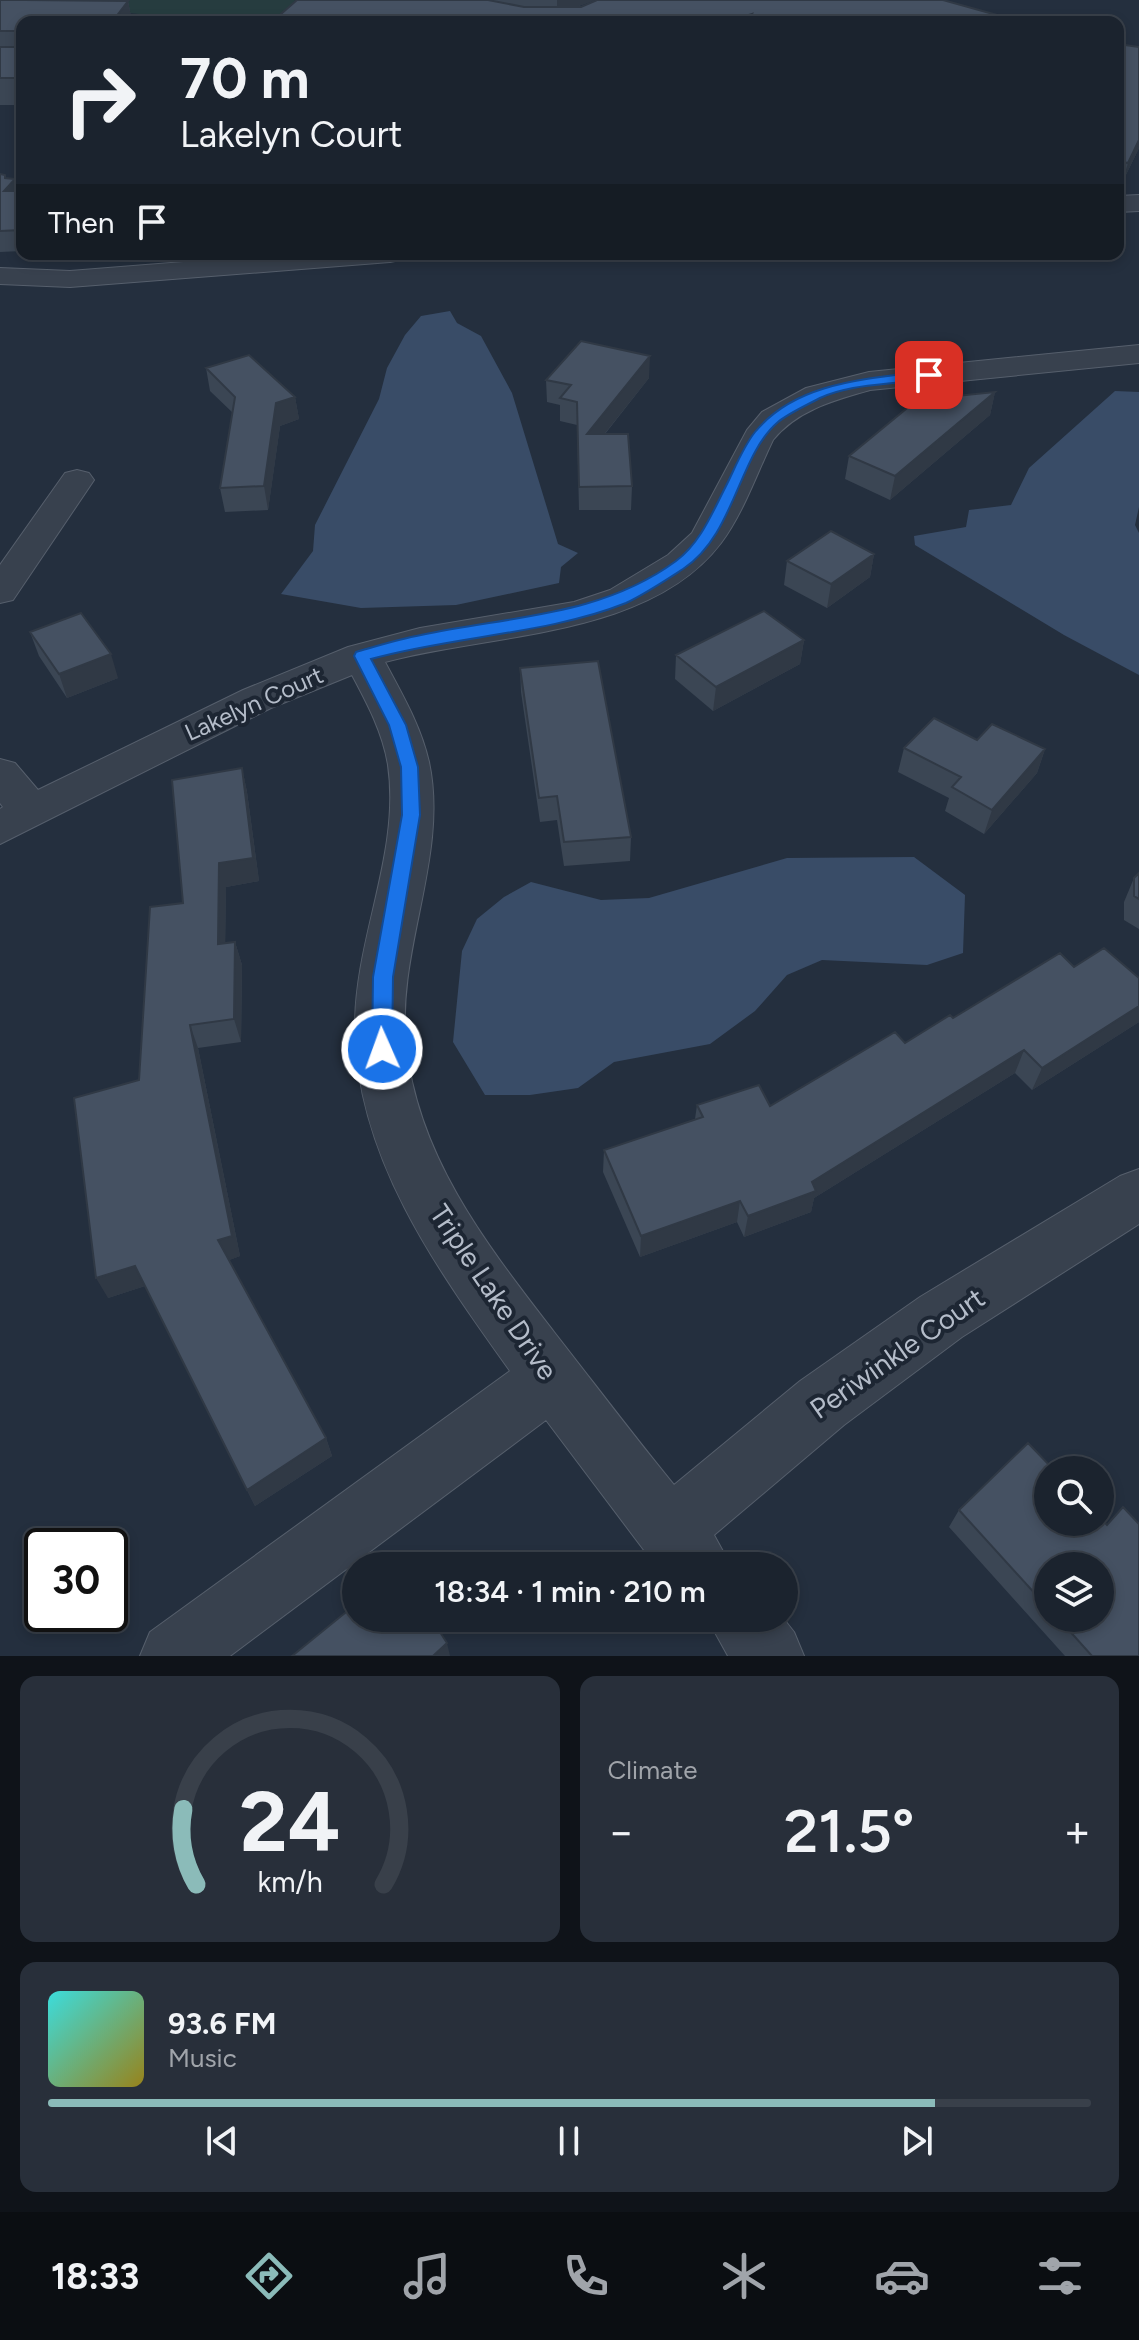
<!DOCTYPE html>
<meta charset="utf-8">
<style>
body{margin:0;font-family:Figtree,sans-serif;background:#282f3a;color:#f1f3f6;height:100vh;display:flex;flex-direction:column;font-size:30px;white-space:nowrap}
*{box-sizing:border-box;margin:0}
p{font-size:26px;color:#a0a4aa}
.icon{flex:none;width:44px;height:44px;fill:none;stroke:currentColor;stroke-width:2;stroke-linecap:round;stroke-linejoin:round}
.map{position:relative;height:1656px;overflow:hidden}
.panel{display:flex;flex-direction:column;gap:20px;padding:20px;background:#0f1319;flex:1}
.panel>*{flex:none}
.banner{position:absolute;left:16px;top:16px;width:1108px;height:244px;border-radius:16px;box-shadow:0 4px 12px #0003,0 0 0 2px #39404a;background:#1b232e;color:#f1f3f6;overflow:hidden}
.fabs{position:absolute;left:1034px;top:1456px;display:grid;gap:16px}
.fabs a{display:grid;place-items:center;width:80px;height:80px;border-radius:50%;background:#1b232e;box-shadow:0 4px 12px #0003,0 0 0 2px #39404a;font-size:40px}
.speed{position:absolute;left:24px;top:1528px;display:flex;gap:16px;font-size:40px;font-weight:700;text-align:center}
.speed>*{display:grid;place-content:center;width:104px;height:104px;border-radius:50%;background:#1b232e;box-shadow:0 4px 12px #0003,0 0 0 2px #39404a;line-height:1}
.speed .limit{border:4px solid #111;border-radius:12px;background:#fff;color:#111}
.pin{position:absolute;display:grid;place-items:center;width:68px;height:68px;color:#fff;margin:-34px;border-radius:16px;box-shadow:0 4px 12px #0006}
.me{position:absolute;width:88px;margin:-44px;rotate:358deg;stroke-linejoin:round;filter:drop-shadow(0 0 6px #0008)}
.turn{display:flex;align-items:center;gap:28px;height:168px;padding:0 32px;font-size:36px}
.turn .icon{width:104px;height:104px;stroke-width:2.5}
.turn b{display:block;font-size:56px;line-height:68px}
.then{display:flex;align-items:center;height:76px;padding:0 32px;background:#0003;gap:16px;font-size:30px}
.big{font-size:60px;font-weight:600;line-height:1.1}
.panel .card{flex:1;display:flex;flex-direction:column;justify-content:center;gap:12px;min-width:0;padding:0 28px;border-radius:16px;background:#282f3a}
.panel .dial{align-items:center;gap:0}
.dial svg{height:208px;overflow:visible;fill:none;stroke:#39404a;stroke-width:7;stroke-linecap:round;text-anchor:middle}
.dial text{fill:#f1f3f6;stroke:none}
.song{display:flex;align-items:center;gap:24px}
.cover{width:96px;height:96px;border-radius:12px;background:linear-gradient(135deg,hsl(180 70% 55%),hsl(50 70% 35%))}
.played{height:8px;border-radius:4px;background:linear-gradient(90deg,#8bbbb9 85%,#39404a 85%)}
.keys{display:flex;justify-content:space-around;direction:ltr}
.heat{display:flex;justify-content:space-between;align-items:center;font-size:44px;direction:ltr}
.panel .tiles{flex:1;display:grid;gap:20px;grid-template-columns:1fr 1fr}
.card:last-child{grid-column:span 2}
.trip{position:absolute;left:342px;top:1552px;width:456px;height:80px;border-radius:40px;background:#1b232e;box-shadow:0 4px 12px #0003,0 0 0 2px #39404a;font-weight:600;line-height:80px;text-align:center}
.menu{display:flex;height:128px;justify-content:space-around;align-items:center;background:#0b0e12;color:#a0a4aa}
.menu .icon{width:56px;height:56px}
.menu .active{color:#8bbbb9}
.menu b{font-size:36px;color:#f1f3f6}
.map>svg:first-child{display:block}
</style>
<div class="map">
<svg width="1139" height="1656" viewBox="0 0 1139 1656">
<rect width="100%" height="100%" fill="#242f3e"/>
<!-- green -->
<path fill="#263c3f" d="M0,0H295L281,22H179L139,14Z"/>
<!-- water -->
<path fill="#394c67" d="M450,311L457,323L481,336L512,393L558,544L578,553L561,567L559,583L456,605L361,608L281,594L313,551L315,525L379,399L387,368L405,335L421,316Z
M1115,391L1139,392V507L1135,525L1139,533V675L1064,635L915,545L914,536L966,527L969,510L1011,505L1029,468Z
M914,857L965,895L963,953L927,965L822,960L787,975L755,1011L710,1044L614,1062L578,1088L530,1095H485L453,1042L462,951L477,919L504,897L531,882L601,900L649,898L787,858Z"/>
<g fill="none" stroke-linecap="round" stroke-linejoin="round">
<!-- minor casing -->
<g stroke="#565f6c" stroke-width="2">
<path id="minor" d="M1139,195V211L1118,212V196Z
M285,254H404L400,260L390,262L70,287L0,284V268L70,271Z
M1139,345V363L870,390C835,400 797,410 773,440C757,473 743,514 721,543C649,638 491,633 385,662C402,694 421,726 429,762C449,856 396,950 406,1045C418,1158 487,1245 554,1332C594,1383 633,1435 674,1485L800,1381L920,1297L1120,1176L1139,1169V1224L962,1337L844,1425L714,1535L731,1566H656L546,1420L230,1656H140L150,1632L510,1371C438,1270 357,1159 355,1029C354,939 401,854 388,765C383,733 367,703 352,675L271,708L0,844V809L3,807L0,803V759L15,763L38,790L243,690L348,647L420,628L574,602L610,590L668,555L692,533L747,430L762,412L806,388L869,372Z
M77,470L89,473L94,480L13,600L0,603V565L65,473Z
M707,1618H783L794,1632L804,1656H728Z"/>
</g>
<!-- minor -->
<use href="#minor" fill="#38414e" fill-rule="evenodd"/>
</g>
<!-- wall -->
<path fill="#3b4654" fill-rule="evenodd" d="M0,0L128,1L132,22H22V105H0Z
M490,0H595L576,7L282,22Z
M1118,44L1139,47V148L1122,183L1118,182Z
M0,174L5,175L6,179L18,191H22V251L0,252Z
M206,368L295,397L299,419L280,426L268,510L225,512L220,488L233,413L210,391Z
M649,378L605,434L632,486L631,510H579L577,425L560,421V405L547,402L546,380Z
M995,392L990,415L890,500L845,479L849,456Z
M874,554L870,577L827,608L784,585L787,561Z
M30,632L118,678L67,698L39,656Z
M804,640L800,664L713,711L675,679L676,655Z
M520,668L631,837L630,861L564,866L557,820L540,822L521,692Z
M977,740L1045,749L1037,773L984,834L945,811L949,798L898,772L904,748Z
M242,768L247,792L259,881L226,887L225,943L235,942L242,965L241,1042L198,1048L240,1256L229,1260L326,1438L332,1456L255,1506L145,1286L108,1298L139,1080L183,903Z
M1139,873V929L1124,920V902L1134,878Z
M1074,967L1139,978V1022L1032,1090L1015,1073L814,1198L811,1212L744,1237L737,1222L640,1257L603,1172L604,1150L695,1119L697,1105L770,1106L905,1043L953,1018Z
M959,1510L1107,1525L1139,1656H1065L949,1527ZM1048,1566L1100,1618H1048Z"/>
<!-- shaded-wall -->
<path fill="#303945" d="M557,0H595L557,14Z
M128,1L132,22H112Z
M752,14L751,22H727Z
M1139,140V148L1122,183L1128,163Z
M5,175L8,186L15,179L21,200L4,191Z
M650,356L649,378L586,457L587,434Z
M995,392L990,415L890,500L895,476Z
M295,397L299,419L280,426L268,510L264,486L276,403Z
M874,554L870,577L827,608L831,584Z
M804,640L800,664L713,711L716,687Z
M111,654L118,678L67,698L59,674Z
M1045,749L1037,773L984,834L992,810Z
M242,768L247,792L259,881L226,887L225,967L218,944L219,863Z
M235,942L242,965L241,1042L234,1019Z
M1139,1006V1022L1032,1090L1042,1068Z
M190,1025L198,1048L240,1256L227,1261L218,1240Z
M1024,1050L1015,1073L814,1198L811,1212L744,1237L748,1216L812,1182Z
M740,1201L737,1222L640,1257L641,1236Z
M135,1266L145,1286L108,1298L96,1278Z
M326,1438L332,1456L255,1506L247,1490Z
M447,1643L450,1656H433Z"/>
<!-- building -->
<path fill="#455162" stroke="#303945" stroke-width="2" d="M0,0H24L128,1L112,22H22V78H0V47H17V31H0Z
M297,0H488L524,7H581L597,0H943L1022,22H748L752,14L727,22H282L281,14Z
M1118,44L1139,47V140L1128,163L1118,161Z
M0,174L5,175V178L15,179L4,191H22V230L0,231Z
M581,341L650,356L587,434H628L632,486L579,487L577,402L560,398L571,385L546,380Z
M249,355L295,397L276,403L264,486L220,488L235,397L206,368Z
M995,392L895,476L849,456L917,400Z
M831,531L874,554L831,584L787,561Z
M764,611L804,640L716,687L676,655Z
M81,613L111,654L59,674L30,632Z
M598,661L631,837L564,842L557,796L539,798L520,668Z
M934,718L977,740L992,724L1045,749L992,810L952,787L961,777L904,748Z
M242,768L253,858L219,863L218,944L235,942L234,1019L190,1025L232,1236L218,1240L326,1438L247,1490L135,1266L96,1278L74,1098L139,1080L150,907L183,903L172,780Z
M1139,873V899L1134,896V878Z
M1104,948L1139,978V1006L1042,1068L1024,1050L812,1182L816,1191L748,1216L740,1201L641,1236L604,1150L703,1117L697,1105L759,1085L770,1106L895,1032L905,1043L950,1015L953,1018L1060,953L1074,967Z
M1028,1443L1054,1470H1048V1522H1100V1517L1107,1525L1123,1507L1139,1524V1656H1092L1058,1618H1100V1566H1048V1608L959,1510Z
M356,1604V1618H431L447,1643L433,1656H292Z"/>
<!-- route -->
<path fill="#1a73e8" stroke="#114b97" stroke-width="2" d="M929,371L933,372V377C896,386 855,382 820,398C807,405 789,413 778,422C738,456 735,535 683,569C666,580 645,594 626,603C549,634 453,636 371,659L406,725L418,767L420,815L393,977L392,1049L382,1057L375,1055L372,1049L373,977L402,815L401,767L389,725L354,656L356,652C377,646 399,639 421,635C509,616 600,617 676,561C701,542 712,513 726,486C735,468 743,447 755,432C797,381 869,379 929,371Z"/>
<g text-anchor="middle" stroke-width="8" stroke-linejoin="round" paint-order="stroke">
<!-- street labels -->
<g font-size="24" fill="#b4bcc9" stroke="#1d2633">
<text transform="translate(254 704) rotate(-24)" y="8">Lakelyn Court</text>
</g>
<!-- near-street labels -->
<g font-size="28" fill="#b4bcc9" stroke="#1d2633">
<text transform="translate(494 1292) rotate(56)" y="10">Triple Lake Drive</text>
<text transform="translate(897 1353) rotate(-35)" y="10">Periwinkle Court</text>
</g>
</g>
</svg>
<div class="fabs">
<a><svg class="icon" aria-label="search" viewBox="0 0 24 24"><circle cx="10" cy="10" r="6"/><path d="M15 15l6 6"/></svg></a>
<a><svg class="icon" aria-label="layers" viewBox="0 0 24 24"><path d="M12 4l9 5-9 5-9-5zM3 14l9 5 9-5"/></svg></a>
</div>
<div class="speed"><div class="limit">30</div></div>
<div class="pin" style="left:929px;top:375px;background:#d93025"><svg class="icon" aria-label="arrive" viewBox="0 0 24 24"><path d="M6 21V4h12l-3 4 3 4H6"/></svg></div>
<svg class="me" style="left:382px;top:1049px" viewBox="-20 -20 40 40"><circle r="17" fill="#1a73e8" stroke="#fff" stroke-width="3"/><path d="M0-11L8 9 0 5-8 9z" fill="#fff"/></svg>
<div class="trip">18:34 · 1 min · 210 m</div>
<div class="banner">
<div class="turn"><svg class="icon" aria-label="right" viewBox="0 0 24 24"><path d="M7 20v-9h11M14 6l5 5-5 5"/></svg><div><b>70 m</b>Lakelyn Court</div></div>
<div class="then">Then<svg class="icon" aria-label="arrive" viewBox="0 0 24 24"><path d="M6 21V4h12l-3 4 3 4H6"/></svg></div>
</div>
</div>
<section class="panel">
<div class="tiles">
<div class="card dial"><svg viewBox="0 0 100 80">
<path d="M14 69A42 42 0 1 1 86 69"/>
<path d="M14 69A42 42 0 0 1 9 40" stroke="#8bbbb9"/>
<text x="50" y="56" font-size="32" font-weight="700">24</text>
<text x="50" y="72" font-size="11">km/h</text>
</svg></div>
<div class="card"><p>Climate</p>
<div class="heat"><a>−</a><b class="big">21.5°</b><a>+</a></div>
</div>
<div class="card">
<div class="song"><i class="cover"></i><div><b>93.6 FM</b><p>Music</p></div></div>
<div class="played"></div>
<div class="keys"><svg class="icon" aria-label="previous" viewBox="0 0 24 24"><path d="M18 5L8 12l10 7zM5 5v14"/></svg><svg class="icon" aria-label="pause" viewBox="0 0 24 24"><path d="M8 5v14M16 5v14"/></svg><svg class="icon" aria-label="next" viewBox="0 0 24 24"><path d="M6 5l10 7-10 7zM19 5v14"/></svg></div>
</div>
</div>
</section>
<nav class="menu">
<b>18:33</b>
<svg class="icon active" aria-label="directions" viewBox="0 0 24 24"><path d="M12 3l9 9-9 9-9-9zM9 14v-3h6M13 9l2 2-2 2"/></svg>
<svg class="icon" aria-label="music" viewBox="0 0 24 24"><path d="M9 18V5l10-2v13"/><circle cx="6" cy="18" r="3"/><circle cx="16" cy="16" r="3"/></svg>
<svg class="icon" aria-label="phone" viewBox="0 0 24 24"><path d="M5 4h4l2 5-3 2q2 4 5 5l2-3 5 2v4C11 20 4 13 5 4z"/></svg>
<svg class="icon" aria-label="climate" viewBox="0 0 24 24"><path d="M12 3v18M4 7l16 10M4 17L20 7"/></svg>
<svg class="icon" aria-label="car" viewBox="0 0 24 24"><path d="M5 17H2v-5l4-1 3-4h7l3 4 3 1v5h-3M9 17h6M6 11h13"/><circle cx="7" cy="17" r="2"/><circle cx="17" cy="17" r="2"/></svg>
<svg class="icon" aria-label="filters" viewBox="0 0 24 24"><path d="M4 7h16M4 17h16"/><circle cx="9" cy="7" r="2"/><circle cx="15" cy="17" r="2"/></svg>
</nav>
